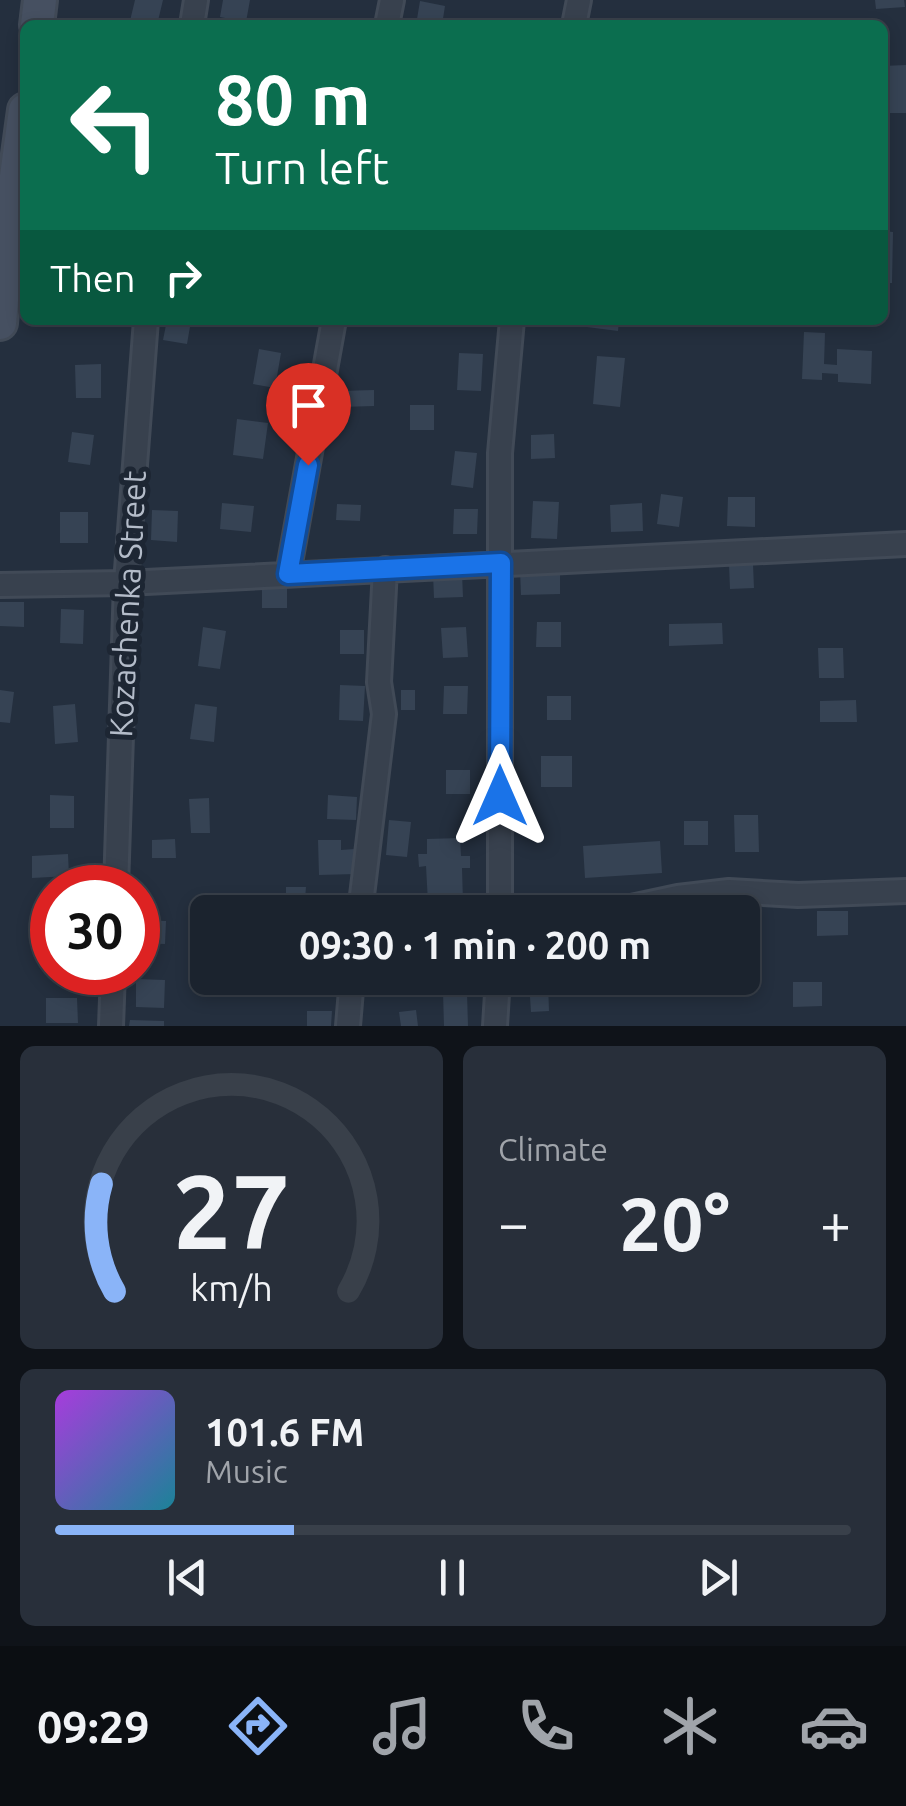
<!DOCTYPE html>
<meta charset="utf-8">
<style>
body{margin:0;font-family:Ubuntu,sans-serif;background:#282f3a;color:#f1f3f6;height:100vh;display:flex;flex-direction:column;font-size:38px;white-space:nowrap}
*{box-sizing:border-box;margin:0}
p{font-size:32px;color:#a0a4aa}
.icon{flex:none;width:55px;height:55px;fill:none;stroke:currentColor;stroke-width:2;stroke-linecap:round;stroke-linejoin:round}
.map{position:relative;height:1026px;overflow:hidden}
.side{display:flex;flex-direction:column;gap:20px;padding:20px;background:#0f1319;flex:1}
.side>*{flex:none}
.hud{position:absolute;left:20px;top:20px;width:868px;height:305px;border-radius:15px;box-shadow:0 5px 15px #0003,0 0 0 2px #39404a;background:#0b6e4f;color:#fff;overflow:hidden}
.speed{position:absolute;left:30px;top:865px;display:flex;gap:20px;font-size:50px;font-weight:700;text-align:center}
.speed>*{display:grid;place-content:center;width:130px;height:130px;border-radius:50%;background:#1b232e;box-shadow:0 5px 15px #0003,0 0 0 2px #39404a;line-height:1}
.speed .limit{border:15px solid #d22;background:#fff;color:#111}
.pin{position:absolute;display:grid;place-items:center;width:85px;height:85px;color:#fff;margin:-102px -42px;border-radius:50% 50% 50% 0;rotate:-45deg;box-shadow:0 0 10px #0007}
.pin .icon{rotate:45deg}
.me{position:absolute;width:110px;margin:-55px;rotate:0deg;stroke-linejoin:round;filter:drop-shadow(0 0 8px #0008)}
.turn{display:flex;align-items:center;gap:35px;height:210px;padding:0 30px;font-size:45px}
.turn .icon{width:130px;height:130px;stroke-width:2.5}
.turn b{display:block;font-size:70px;line-height:85px}
.then{display:flex;align-items:center;height:95px;padding:0 30px;background:#0003;gap:20px;font-size:38px}
.big{font-size:75px;font-weight:600;line-height:1.1}
.side .widget{flex:1;display:flex;flex-direction:column;justify-content:center;gap:15px;min-width:0;padding:0 35px;border-radius:15px;background:#282f3a}
.side .dial{align-items:center;gap:0}
.dial svg{height:260px;overflow:visible;fill:none;stroke:#39404a;stroke-width:7;stroke-linecap:round;text-anchor:middle}
.dial text{fill:#f1f3f6;stroke:none}
.song{display:flex;align-items:center;gap:30px}
.cover{width:120px;height:120px;border-radius:15px;background:linear-gradient(135deg,hsl(280 70% 55%),hsl(190 70% 35%))}
.played{height:10px;border-radius:5px;background:linear-gradient(90deg,#8ab4f8 30%,#39404a 30%)}
.keys{display:flex;justify-content:space-around;direction:ltr}
.heat{display:flex;justify-content:space-between;align-items:center;font-size:55px;direction:ltr}
.side .tiles{flex:1;display:grid;gap:20px;grid-template-columns:1fr 1fr}
.widget:last-child{grid-column:span 2}
.trip{position:absolute;left:190px;top:895px;width:570px;height:100px;border-radius:15px;background:#1b232e;box-shadow:0 5px 15px #0003,0 0 0 2px #39404a;font-weight:600;line-height:100px;text-align:center}
.tabs{display:flex;height:160px;justify-content:space-around;align-items:center;background:#0b0e12;color:#a0a4aa}
.tabs .icon{width:70px;height:70px}
.tabs .selected{color:#8ab4f8}
.tabs b{font-size:45px;color:#f1f3f6}
.map>svg:first-child{display:block}
</style>
<div class="map">
<svg width="906" height="1026" viewBox="0 0 906 1026">
<rect width="100%" height="100%" fill="#242f3e"/>
<!-- building -->
<path fill="#364354" d="M135,0H163L157,25H129Z
M223,0H250L246,22L220,17Z
M875,0H904L905,7L876,9Z
M420,1L445,6L442,25H416Z
M906,65V113H882V66Z
M882,130H890L889,176H882Z
M882,231L893,232L892,283H882Z
M167,320L191,321L187,344L163,340Z
M587,320H619L618,331L587,327Z
M804,332L825,333L824,364L837,365V349L872,351L871,384L838,382V374L822,373V380L802,379Z
M259,349L281,353L275,388L253,384Z
M459,353L483,354L481,391L457,390Z
M597,356L625,358L620,407L593,404Z
M101,364V398H76L75,365Z
M374,390V406L341,407L340,391Z
M410,405H434V430H410Z
M237,419L268,423L263,459L233,455Z
M72,432L94,435L90,465L68,462Z
M554,434L555,458L531,459V435Z
M455,451L477,453L473,488L451,485Z
M661,494L683,497L679,527L657,524Z
M728,497H755V527L727,526Z
M533,501L559,502L557,539L531,538Z
M222,503L254,506L251,532L220,529Z
M642,503L643,531L611,532L610,505Z
M337,504L361,505L360,521L336,520Z
M454,509H478L477,534H453Z
M152,510L178,511L177,542L151,540Z
M60,512H88V543H60Z
M729,564H753L754,588L730,589Z
M520,569H560V594L521,595Z
M462,573L463,597L434,598L433,574Z
M262,584H287V608H262Z
M0,602H24V627L0,626Z
M61,609L84,610L83,644L60,643Z
M537,622H561V647H536Z
M722,623L723,644L669,646V624Z
M203,627L226,631L220,669L198,666Z
M466,627L468,657L443,658L441,628Z
M340,630H364V654H340Z
M818,648H843L844,678H819Z
M340,685L365,686L363,721L339,720Z
M444,686H468L467,714H443Z
M0,690L14,692L10,723L0,722Z
M401,690H415V710H401Z
M547,696H571V720H547Z
M856,700L857,722H820V701Z
M75,704L78,742L55,744L53,706Z
M195,704L217,707L214,742L190,739Z
M541,756H572V787H541Z
M446,770H470V794H446Z
M50,795L74,796V828H50Z
M328,795L357,797L356,820L327,819Z
M209,798L210,833H191L189,799Z
M734,815H758L759,852H735Z
M389,820L411,822L407,857L386,855Z
M684,821H708V845H684Z
M460,838L461,856H470V868H462L463,902L428,903L426,866L419,867L418,854H427V839Z
M175,839L176,858H152V840Z
M318,840H341V850L355,849L356,874L319,875Z
M660,841L662,873L585,878L583,846Z
M68,854L69,876L32,878V856Z
M286,887H306L304,911H286Z
M380,893H413V911H380Z
M306,907L344,908V912H306Z
M817,911H848V935L817,936Z
M52,920V943H44L42,921Z
M138,920L166,921L165,944L138,943Z
M315,978H339V984H315Z
M621,978H645V988H621Z
M684,978H709V996H685Z
M136,979L165,980L164,1008L136,1007Z
M529,982H548L549,1011L531,1012Z
M793,982H822V1006L793,1007Z
M443,992H467L468,1026H444Z
M46,998H77L78,1023H46Z
M416,1010L418,1026H401L399,1012Z
M307,1011H332L331,1026H307Z
M130,1020L164,1021V1026H129Z"/>
<g fill="none" stroke-linecap="round" stroke-linejoin="round">
<!-- street casing -->
<g stroke="#414a57" stroke-width="28">
<path id="street" d="M192,25L196,0
M387,25L392,0
M574,25L579,0
M288,574L334,320
M0,585L126,583L906,544
M116,888L126,583L146,320
M360,912L384,714L379,682L385,569
M500,912V453L512,320
M608,912L678,897L729,891L798,895L906,891
M111,1026L113,972
M348,1026L352,978
M495,1026L498,978"/>
</g>
<!-- secondary casing -->
<g stroke="#414a57" stroke-width="38">
<path id="secondary" d="M37,25L40,0
M0,323L7,243L25,110"/>
</g>
<!-- street -->
<use href="#street" stroke="#38414e" stroke-width="22"/>
<!-- secondary -->
<use href="#secondary" stroke="#465061" stroke-width="32"/>
</g>
<g fill="none" stroke-linecap="round" stroke-linejoin="round">
<!-- route casing -->
<g stroke="#114b97" stroke-width="25">
<path id="route" d="M308,465L288,574L501,563L500,796"/>
</g>
<!-- route -->
<use href="#route" stroke="#1a73e8" stroke-width="18"/>
</g>
<g text-anchor="middle" stroke-width="10" stroke-linejoin="round" paint-order="stroke">
<!-- street labels -->
<g font-size="32" fill="#b4bcc9" stroke="#1d2633">
<text transform="translate(128 604) rotate(-87)" y="11">Kozachenka Street</text>
</g>
</g>
</svg>
<div class="speed"><div class="limit">30</div></div>
<div class="pin" style="left:308px;top:465px;background:#d93025"><svg class="icon" aria-label="arrive" viewBox="0 0 24 24"><path d="M6 21V4h12l-3 4 3 4H6"/></svg></div>
<svg class="me" style="left:500px;top:796px" viewBox="-20 -20 40 40"><path d="M0-17L14 15 0 8-14 15z" fill="#1a73e8" stroke="#fff" stroke-width="4"/></svg>
<div class="trip">09:30 · 1 min · 200 m</div>
<div class="hud">
<div class="turn"><svg class="icon" aria-label="left" viewBox="0 0 24 24"><path d="M17 20v-9H6M10 6l-5 5 5 5"/></svg><div><b>80 m</b>Turn left</div></div>
<div class="then">Then<svg class="icon" aria-label="right" viewBox="0 0 24 24"><path d="M7 20v-9h11M14 6l5 5-5 5"/></svg></div>
</div>
</div>
<section class="side">
<div class="tiles">
<div class="widget dial"><svg viewBox="0 0 100 80">
<path d="M14 69A42 42 0 1 1 86 69"/>
<path d="M14 69A42 42 0 0 1 10 36" stroke="#8ab4f8"/>
<text x="50" y="56" font-size="32" font-weight="700">27</text>
<text x="50" y="72" font-size="11">km/h</text>
</svg></div>
<div class="widget"><p>Climate</p>
<div class="heat"><a>−</a><b class="big">20°</b><a>+</a></div>
</div>
<div class="widget">
<div class="song"><i class="cover"></i><div><b>101.6 FM</b><p>Music</p></div></div>
<div class="played"></div>
<div class="keys"><svg class="icon" aria-label="previous" viewBox="0 0 24 24"><path d="M18 5L8 12l10 7zM5 5v14"/></svg><svg class="icon" aria-label="pause" viewBox="0 0 24 24"><path d="M8 5v14M16 5v14"/></svg><svg class="icon" aria-label="next" viewBox="0 0 24 24"><path d="M6 5l10 7-10 7zM19 5v14"/></svg></div>
</div>
</div>
</section>
<nav class="tabs">
<b>09:29</b>
<svg class="icon selected" aria-label="directions" viewBox="0 0 24 24"><path d="M12 3l9 9-9 9-9-9zM9 14v-3h6M13 9l2 2-2 2"/></svg>
<svg class="icon" aria-label="music" viewBox="0 0 24 24"><path d="M9 18V5l10-2v13"/><circle cx="6" cy="18" r="3"/><circle cx="16" cy="16" r="3"/></svg>
<svg class="icon" aria-label="phone" viewBox="0 0 24 24"><path d="M5 4h4l2 5-3 2q2 4 5 5l2-3 5 2v4C11 20 4 13 5 4z"/></svg>
<svg class="icon" aria-label="climate" viewBox="0 0 24 24"><path d="M12 3v18M4 7l16 10M4 17L20 7"/></svg>
<svg class="icon" aria-label="car" viewBox="0 0 24 24"><path d="M5 17H2v-5l4-1 3-4h7l3 4 3 1v5h-3M9 17h6M6 11h13"/><circle cx="7" cy="17" r="2"/><circle cx="17" cy="17" r="2"/></svg>
</nav>
